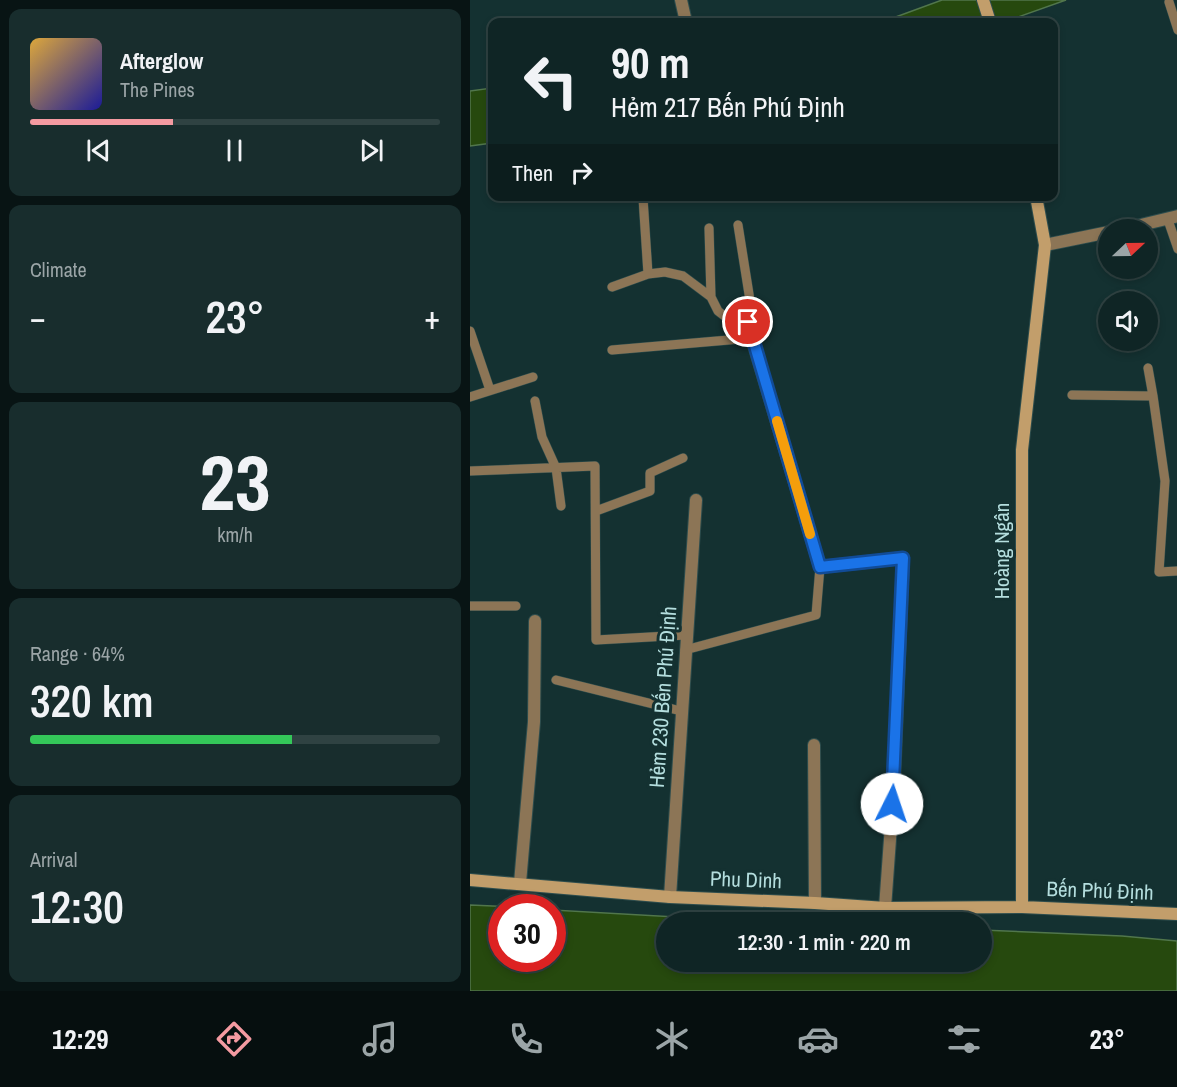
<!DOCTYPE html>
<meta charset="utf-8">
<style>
body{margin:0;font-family:"Archivo Narrow",sans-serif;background:#182d2d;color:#f1f3f6;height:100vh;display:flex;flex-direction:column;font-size:22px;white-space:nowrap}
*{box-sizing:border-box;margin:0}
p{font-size:20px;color:#9ba5a7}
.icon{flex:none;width:33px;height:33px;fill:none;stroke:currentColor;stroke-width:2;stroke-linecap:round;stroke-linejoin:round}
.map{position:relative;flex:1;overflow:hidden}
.drawer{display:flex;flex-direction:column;gap:9px;padding:9px;background:#081414;width:470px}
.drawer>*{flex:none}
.banner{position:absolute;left:18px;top:18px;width:570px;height:183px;border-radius:12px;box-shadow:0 3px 9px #0003,0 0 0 2px #2f4242;background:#0f2525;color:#f1f3f6;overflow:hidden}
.needle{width:39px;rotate:68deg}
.fabs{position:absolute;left:628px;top:219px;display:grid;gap:12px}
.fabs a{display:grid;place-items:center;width:60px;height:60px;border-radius:50%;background:#0f2525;box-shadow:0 3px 9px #0003,0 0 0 2px #2f4242;font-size:30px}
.speed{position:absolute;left:18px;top:894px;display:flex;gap:12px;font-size:30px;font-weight:700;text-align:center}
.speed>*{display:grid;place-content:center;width:78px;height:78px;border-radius:50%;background:#0f2525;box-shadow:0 3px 9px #0003,0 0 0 2px #2f4242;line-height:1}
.speed .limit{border:9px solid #d22;background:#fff;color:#111}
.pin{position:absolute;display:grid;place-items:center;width:51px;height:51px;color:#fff;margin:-26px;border:3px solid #fff;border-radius:50%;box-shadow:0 2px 6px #0007}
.me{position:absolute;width:66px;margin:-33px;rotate:4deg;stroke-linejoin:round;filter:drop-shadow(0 0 4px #0008)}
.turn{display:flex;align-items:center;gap:21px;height:126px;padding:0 24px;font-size:27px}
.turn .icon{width:78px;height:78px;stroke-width:2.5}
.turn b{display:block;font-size:42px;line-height:51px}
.then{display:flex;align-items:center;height:57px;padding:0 24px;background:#0003;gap:12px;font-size:22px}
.big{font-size:45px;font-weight:600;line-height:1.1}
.drawer .tile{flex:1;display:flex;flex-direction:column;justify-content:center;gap:9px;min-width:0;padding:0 21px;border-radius:12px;background:#182d2d}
.drawer .dial{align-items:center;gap:0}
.dial b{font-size:78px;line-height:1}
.song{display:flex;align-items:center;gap:18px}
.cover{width:72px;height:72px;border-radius:9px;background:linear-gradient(135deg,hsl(40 70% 55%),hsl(240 70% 35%))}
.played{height:6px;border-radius:3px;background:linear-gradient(90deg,#f49aa1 35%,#2f4242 35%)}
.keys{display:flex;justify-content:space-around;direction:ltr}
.heat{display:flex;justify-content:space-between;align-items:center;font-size:33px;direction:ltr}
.charge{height:9px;border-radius:4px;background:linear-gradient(90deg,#34c759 64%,#2f4242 0)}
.trip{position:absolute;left:186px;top:912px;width:336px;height:60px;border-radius:30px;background:#0f2525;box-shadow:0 3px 9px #0003,0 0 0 2px #2f4242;font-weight:600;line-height:60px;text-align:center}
.menu{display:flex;height:96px;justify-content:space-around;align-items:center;background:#060f0f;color:#9ba5a7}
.menu .icon{width:42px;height:42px}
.menu .active{color:#f49aa1}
.menu b{font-size:27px;color:#f1f3f6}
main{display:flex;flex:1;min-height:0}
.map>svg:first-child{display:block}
</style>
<main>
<section class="drawer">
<div class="tile">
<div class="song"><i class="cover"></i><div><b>Afterglow</b><p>The Pines</p></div></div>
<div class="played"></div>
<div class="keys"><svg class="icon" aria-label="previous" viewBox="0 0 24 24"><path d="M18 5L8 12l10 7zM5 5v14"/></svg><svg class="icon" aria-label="pause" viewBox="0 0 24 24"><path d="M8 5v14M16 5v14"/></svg><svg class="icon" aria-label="next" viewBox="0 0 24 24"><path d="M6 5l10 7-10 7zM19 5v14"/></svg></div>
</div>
<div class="tile"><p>Climate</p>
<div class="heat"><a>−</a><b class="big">23°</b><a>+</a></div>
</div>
<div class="tile dial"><b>23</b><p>km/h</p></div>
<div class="tile"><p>Range · 64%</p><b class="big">320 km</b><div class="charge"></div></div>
<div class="tile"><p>Arrival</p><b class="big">12:30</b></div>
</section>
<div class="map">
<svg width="708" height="991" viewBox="0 0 708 991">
<rect width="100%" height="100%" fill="#143131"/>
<!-- water -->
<path fill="#26490e" stroke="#51764c" stroke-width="1.5" d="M472,0H596L534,22H412Z
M22,88V143L0,146V91Z
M0,905L44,907L32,908V958H82L83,910L296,922H196V962H512V930L652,936L707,941V991H0Z"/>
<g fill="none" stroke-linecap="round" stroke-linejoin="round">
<!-- lane casing -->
<g stroke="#2e4d4d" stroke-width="10">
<path id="lane" d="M699,2L708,30
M173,198L178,274
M698,220L708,249
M239,228L241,297
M142,287L178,274L195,272L213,276L241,297L248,311L257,318L277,322L282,313L268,225
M0,331L20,390
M142,350L282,338
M678,368L683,396
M602,395L683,396L695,481L689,572L708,571
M0,397L63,377
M65,401L72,437L86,468L91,506
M0,471L125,466L126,640L216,635
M126,511L180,491V473L213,458
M0,606H46
M215,650L346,615L350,567
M86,680L211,711"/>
</g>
<!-- street casing -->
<g stroke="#2e4d4d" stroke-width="14">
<path id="street" d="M211,0L216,22
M650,230L708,216
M575,245L639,232
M277,322L350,567L433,558L424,784L415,908
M344,745L345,903
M50,883L64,722L65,621
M200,897L226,500"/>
</g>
<!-- secondary casing -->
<g stroke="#2e4d4d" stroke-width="14">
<path id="secondary" d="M513,0L520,22
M0,880L200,897L345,903L415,908L552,907L708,914
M552,907V450L575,245L566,196"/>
</g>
<!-- lane -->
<use href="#lane" stroke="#8c7556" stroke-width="9"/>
<!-- street -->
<use href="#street" stroke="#8c7556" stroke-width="12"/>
<!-- secondary -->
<use href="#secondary" stroke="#c29e6b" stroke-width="12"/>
</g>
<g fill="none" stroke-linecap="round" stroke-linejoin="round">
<!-- route casing -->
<g stroke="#114b97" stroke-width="15">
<path id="route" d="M278,322L350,567L433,558L422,804"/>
</g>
<!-- route -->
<use href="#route" stroke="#1a73e8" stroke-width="10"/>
<!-- slow -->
<path stroke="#f59e0b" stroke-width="10" d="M307,421L340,534"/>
</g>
<g text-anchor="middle" stroke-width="6" stroke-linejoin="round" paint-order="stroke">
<!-- street labels -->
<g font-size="21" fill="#b4dede" stroke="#143131">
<text transform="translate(532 551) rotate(-90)" y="7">Hoàng Ngân</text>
<text transform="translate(193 697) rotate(-86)" y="7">Hẻm 230 Bến Phú Định</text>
<text transform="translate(276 880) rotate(2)" y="7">Phu Dinh</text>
<text transform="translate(630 891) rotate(2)" y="7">Bến Phú Định</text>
</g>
</g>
</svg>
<div class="fabs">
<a><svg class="needle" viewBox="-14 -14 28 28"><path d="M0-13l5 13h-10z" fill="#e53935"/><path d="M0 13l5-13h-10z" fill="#9ba5a7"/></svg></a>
<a><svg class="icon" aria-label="sound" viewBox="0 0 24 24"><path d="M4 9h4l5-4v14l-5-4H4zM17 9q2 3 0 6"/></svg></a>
</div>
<div class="speed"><div class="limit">30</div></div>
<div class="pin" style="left:278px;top:322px;background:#d93025"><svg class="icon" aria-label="arrive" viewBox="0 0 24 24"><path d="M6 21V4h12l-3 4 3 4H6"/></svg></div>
<svg class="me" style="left:422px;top:804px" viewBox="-20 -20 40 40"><circle r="19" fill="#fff"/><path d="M0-13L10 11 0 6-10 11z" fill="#1a73e8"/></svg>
<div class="trip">12:30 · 1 min · 220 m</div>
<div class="banner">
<div class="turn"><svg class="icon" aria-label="left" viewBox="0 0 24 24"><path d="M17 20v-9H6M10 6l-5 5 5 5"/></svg><div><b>90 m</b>Hẻm 217 Bến Phú Định</div></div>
<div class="then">Then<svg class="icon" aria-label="right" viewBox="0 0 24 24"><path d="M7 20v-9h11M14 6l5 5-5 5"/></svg></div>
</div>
</div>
</main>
<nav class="menu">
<b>12:29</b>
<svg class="icon active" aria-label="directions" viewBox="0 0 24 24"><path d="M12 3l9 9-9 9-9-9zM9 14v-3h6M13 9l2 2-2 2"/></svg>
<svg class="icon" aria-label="music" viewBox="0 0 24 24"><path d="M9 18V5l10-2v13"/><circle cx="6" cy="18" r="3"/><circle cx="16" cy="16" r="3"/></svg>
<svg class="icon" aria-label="phone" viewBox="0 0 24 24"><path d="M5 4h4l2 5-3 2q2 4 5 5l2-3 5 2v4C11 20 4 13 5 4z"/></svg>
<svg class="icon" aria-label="climate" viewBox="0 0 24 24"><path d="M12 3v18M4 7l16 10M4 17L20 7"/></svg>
<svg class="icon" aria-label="car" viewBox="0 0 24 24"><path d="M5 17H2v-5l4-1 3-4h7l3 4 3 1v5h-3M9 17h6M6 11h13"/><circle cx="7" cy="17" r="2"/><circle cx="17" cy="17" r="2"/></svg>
<svg class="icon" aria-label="filters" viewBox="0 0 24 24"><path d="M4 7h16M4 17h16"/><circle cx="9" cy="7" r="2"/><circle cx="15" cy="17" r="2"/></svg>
<b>23°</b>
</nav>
